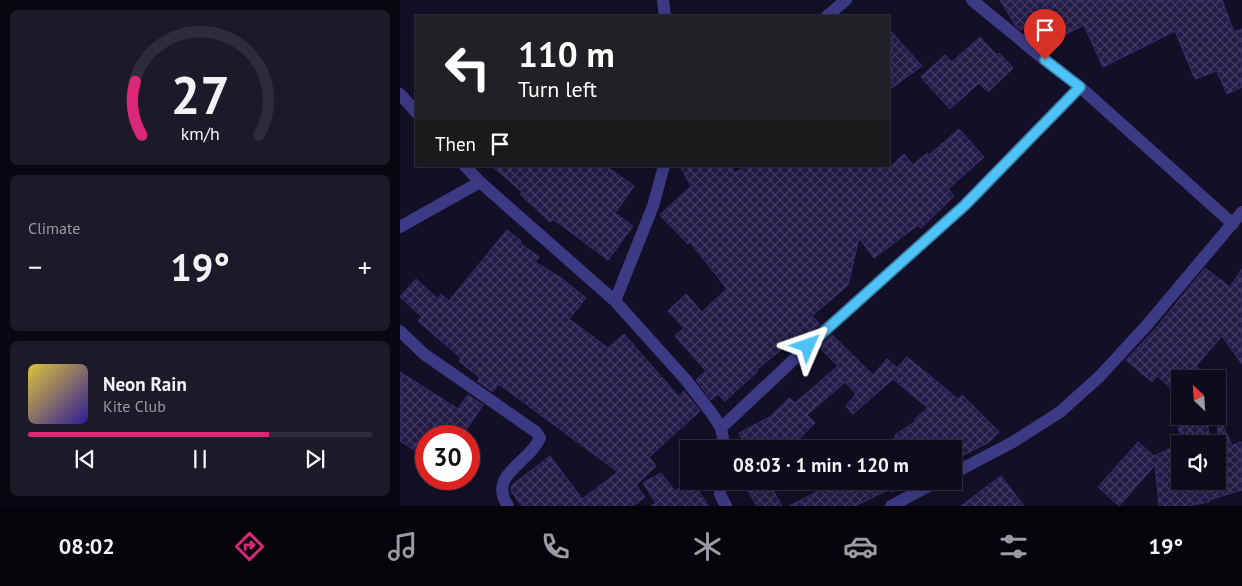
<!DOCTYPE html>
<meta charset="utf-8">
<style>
body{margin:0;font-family:"PT Sans",sans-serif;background:#1c1929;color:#f1f3f6;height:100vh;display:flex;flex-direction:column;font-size:19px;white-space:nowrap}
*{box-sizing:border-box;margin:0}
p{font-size:16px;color:#9b9ba3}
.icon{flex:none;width:28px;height:28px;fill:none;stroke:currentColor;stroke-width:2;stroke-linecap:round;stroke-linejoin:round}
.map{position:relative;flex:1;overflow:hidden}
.details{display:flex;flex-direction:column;gap:10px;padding:10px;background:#08060f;width:400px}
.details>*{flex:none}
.guide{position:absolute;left:15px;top:15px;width:475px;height:152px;border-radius:0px;box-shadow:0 5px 20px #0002,0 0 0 1px #2e2b3b;background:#202124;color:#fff;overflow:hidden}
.needle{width:32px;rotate:335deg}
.tools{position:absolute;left:771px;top:370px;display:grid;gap:10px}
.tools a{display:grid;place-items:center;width:55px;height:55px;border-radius:0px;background:#0e0b1c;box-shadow:0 5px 20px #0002,0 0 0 1px #2e2b3b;font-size:25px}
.speed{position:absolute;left:15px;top:425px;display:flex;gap:10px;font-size:25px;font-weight:700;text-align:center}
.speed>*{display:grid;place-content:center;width:65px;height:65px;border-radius:50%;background:#0e0b1c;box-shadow:0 5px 20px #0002,0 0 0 1px #2e2b3b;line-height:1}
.speed .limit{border:8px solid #d22;background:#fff;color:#111}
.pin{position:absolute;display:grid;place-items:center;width:42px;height:42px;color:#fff;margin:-51px -21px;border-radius:50% 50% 50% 0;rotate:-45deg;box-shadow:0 0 5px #0007}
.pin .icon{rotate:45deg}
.me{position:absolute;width:55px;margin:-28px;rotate:47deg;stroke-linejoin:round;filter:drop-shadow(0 0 4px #0008)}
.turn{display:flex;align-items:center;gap:18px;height:105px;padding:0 20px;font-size:22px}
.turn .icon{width:65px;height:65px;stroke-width:2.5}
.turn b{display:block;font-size:35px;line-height:42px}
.then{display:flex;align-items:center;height:48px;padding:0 20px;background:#0003;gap:10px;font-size:19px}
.big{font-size:38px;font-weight:600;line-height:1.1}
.details .card{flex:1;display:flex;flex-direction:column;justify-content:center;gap:8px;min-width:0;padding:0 18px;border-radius:8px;background:#1c1929}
.details .dial{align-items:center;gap:0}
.dial svg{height:130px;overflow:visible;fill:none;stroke:#2e2b3b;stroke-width:7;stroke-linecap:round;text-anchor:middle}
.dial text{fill:#f1f3f6;stroke:none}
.song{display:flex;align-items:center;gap:15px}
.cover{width:60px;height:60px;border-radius:8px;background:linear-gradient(135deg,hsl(50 70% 55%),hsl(250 70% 35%))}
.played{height:5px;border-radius:2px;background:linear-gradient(90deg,#db2777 70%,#2e2b3b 70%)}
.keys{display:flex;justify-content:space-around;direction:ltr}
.heat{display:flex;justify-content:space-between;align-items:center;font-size:28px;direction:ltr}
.trip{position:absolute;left:280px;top:440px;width:282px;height:50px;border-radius:0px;background:#0e0b1c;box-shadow:0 5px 20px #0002,0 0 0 1px #2e2b3b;font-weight:600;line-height:50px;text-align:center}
.tab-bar{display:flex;height:80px;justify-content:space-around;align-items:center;background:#06040b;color:#9b9ba3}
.tab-bar .icon{width:35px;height:35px}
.tab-bar .selected{color:#db2777}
.tab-bar b{font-size:22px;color:#f1f3f6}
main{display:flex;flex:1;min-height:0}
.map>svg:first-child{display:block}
</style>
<main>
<section class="details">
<div class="card dial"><svg viewBox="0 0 100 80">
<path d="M14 69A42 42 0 1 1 86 69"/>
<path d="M14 69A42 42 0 0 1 10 36" stroke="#db2777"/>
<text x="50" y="56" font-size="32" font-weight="700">27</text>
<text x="50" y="72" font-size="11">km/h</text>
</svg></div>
<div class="card"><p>Climate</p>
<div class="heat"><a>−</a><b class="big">19°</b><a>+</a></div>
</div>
<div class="card">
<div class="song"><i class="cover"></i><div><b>Neon Rain</b><p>Kite Club</p></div></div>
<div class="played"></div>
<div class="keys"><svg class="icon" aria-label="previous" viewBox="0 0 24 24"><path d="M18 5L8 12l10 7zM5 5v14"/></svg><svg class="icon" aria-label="pause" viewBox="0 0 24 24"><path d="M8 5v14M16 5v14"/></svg><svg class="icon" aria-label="next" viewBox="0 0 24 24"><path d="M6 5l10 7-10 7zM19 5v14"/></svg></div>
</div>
</section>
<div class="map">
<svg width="842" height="506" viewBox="0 0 842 506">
<defs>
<pattern id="building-cross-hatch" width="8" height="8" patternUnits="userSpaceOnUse" patternTransform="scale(1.25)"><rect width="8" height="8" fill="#241b47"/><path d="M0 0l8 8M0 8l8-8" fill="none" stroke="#433b63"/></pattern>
</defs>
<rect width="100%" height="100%" fill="#130f26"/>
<!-- building -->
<path fill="url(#building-cross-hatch)" stroke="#3b2d73" d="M600,0H822L834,32L842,29V87L827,94L817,71L795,79L775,31L703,67L684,25L659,38L646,13L621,30L616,26Z
M489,29L522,66L489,90Z
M580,37L597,55L599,53L613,68L588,92L579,83L550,109L521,77L545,55L552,62Z
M559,129L584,157L548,189L554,196L521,228L518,225L474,258L459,238L448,285L412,316L420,324L407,336L403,332L356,370L357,372L325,401L318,394L311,400L296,380L306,371L275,336L284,328L268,311L286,294L302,312L327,289L290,242L288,244L260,215L291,186L280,166H331L335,173L346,166H491L504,154L513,165L527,153L529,155Z
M92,166H206L234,186L215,213L233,226L208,260L153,219L150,222L120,194L122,192Z
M107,230L121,241L120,243L139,257L135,262L161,278L186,298L169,319L208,348L224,334L279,397L284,391L300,411L249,457L256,466L236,485L245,497L233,506H122L111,491L112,485L150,456L182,499L218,472L96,382L98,384L93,392L77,381L80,378L59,361L61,358L18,321L22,317L0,297L16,279L38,299L41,294L49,301Z
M805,268L830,287L842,269V364L822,336L796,366L811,379H780V395L757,376L752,382L726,360L755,329Z
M432,335L473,375L487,359L497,368L507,357L558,399L562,395L599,432L589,442L554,460V449H476L496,437L495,435L516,421L515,419L528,408L493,379L453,414L446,406L456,394L445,382L407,415L415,423L389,449H347L339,433L370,417L389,398L395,403L438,366L419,347Z
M0,372L58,409L68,395L83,405L62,436H26V458L0,441Z
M818,415L832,445L842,442V490L809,500V502L788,506H759L755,465L719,506L698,487L738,442L754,456L780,444V481H818Z
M806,416L811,444H785L778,428Z
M261,473L275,491L290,481H293L308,506H251L256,503L243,483Z
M601,476L624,506H561L590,484Z
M342,481H368L382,506H357Z
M439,481H513L492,492L490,489L455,506H389Z"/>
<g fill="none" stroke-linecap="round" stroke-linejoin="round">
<!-- street -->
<path stroke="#3d3a85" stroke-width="12" d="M263,0L265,16
M572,0L645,60L680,87L833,224
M427,16L446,0
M0,94L16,112
M65,166L80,182L215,301L286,380L313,415L321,428L325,449
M0,227L80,182
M215,301L253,206L264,166
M0,331L24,354L136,432L140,438C129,464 87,474 108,506
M321,428L422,333L565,205L680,87
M554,473L613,442L660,412L699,377L747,325L842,212
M321,481L320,494L326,506
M491,506L538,481"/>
</g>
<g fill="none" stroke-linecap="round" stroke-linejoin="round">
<!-- route casing -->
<g stroke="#337fa1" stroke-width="12">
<path id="route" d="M408,346L565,205L680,87L645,60"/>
</g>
<!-- route -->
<use href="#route" stroke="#4fc3f7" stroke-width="9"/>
</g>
</svg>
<div class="tools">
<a><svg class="needle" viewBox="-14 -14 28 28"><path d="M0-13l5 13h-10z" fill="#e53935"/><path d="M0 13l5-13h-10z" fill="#9b9ba3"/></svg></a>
<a><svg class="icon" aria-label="sound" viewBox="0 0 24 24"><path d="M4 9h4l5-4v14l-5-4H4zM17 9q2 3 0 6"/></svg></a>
</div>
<div class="speed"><div class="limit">30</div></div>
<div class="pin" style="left:645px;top:60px;background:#d93025"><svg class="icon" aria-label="arrive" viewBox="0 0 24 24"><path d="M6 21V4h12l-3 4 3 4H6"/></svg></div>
<svg class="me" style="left:408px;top:346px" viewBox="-20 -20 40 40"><path d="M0-17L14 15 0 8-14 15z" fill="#4fc3f7" stroke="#fff" stroke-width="4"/></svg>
<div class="trip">08:03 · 1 min · 120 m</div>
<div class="guide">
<div class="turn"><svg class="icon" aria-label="left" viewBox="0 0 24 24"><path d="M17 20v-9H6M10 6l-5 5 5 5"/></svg><div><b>110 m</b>Turn left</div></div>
<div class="then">Then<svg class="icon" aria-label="arrive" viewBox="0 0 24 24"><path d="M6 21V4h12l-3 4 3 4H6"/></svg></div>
</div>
</div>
</main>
<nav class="tab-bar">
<b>08:02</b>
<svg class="icon selected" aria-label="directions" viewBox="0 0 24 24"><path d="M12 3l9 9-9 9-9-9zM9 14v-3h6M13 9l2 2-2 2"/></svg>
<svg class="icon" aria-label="music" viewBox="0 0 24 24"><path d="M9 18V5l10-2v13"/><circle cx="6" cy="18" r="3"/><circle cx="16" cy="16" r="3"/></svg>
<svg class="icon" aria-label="phone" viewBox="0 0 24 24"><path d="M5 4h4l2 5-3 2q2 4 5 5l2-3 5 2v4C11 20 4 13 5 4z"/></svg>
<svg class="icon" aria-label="climate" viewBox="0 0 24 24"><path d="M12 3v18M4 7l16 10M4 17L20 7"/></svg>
<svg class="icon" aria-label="car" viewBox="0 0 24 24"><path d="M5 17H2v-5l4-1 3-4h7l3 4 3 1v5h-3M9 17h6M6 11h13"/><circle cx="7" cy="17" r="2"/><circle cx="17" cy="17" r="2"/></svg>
<svg class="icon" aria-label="filters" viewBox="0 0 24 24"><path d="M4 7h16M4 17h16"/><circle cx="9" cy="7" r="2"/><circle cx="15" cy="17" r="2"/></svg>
<b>19°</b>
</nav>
